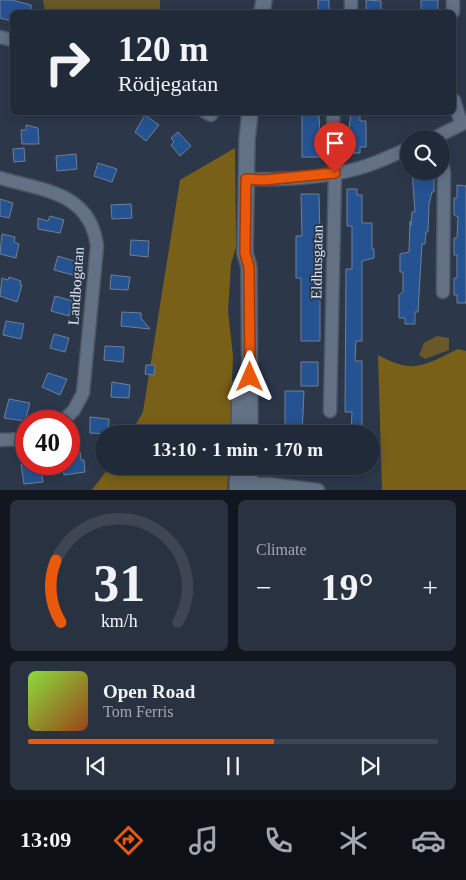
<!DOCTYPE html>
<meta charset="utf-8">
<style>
body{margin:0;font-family:"Times New Roman",serif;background:#293240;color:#f1f3f6;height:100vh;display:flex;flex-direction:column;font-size:19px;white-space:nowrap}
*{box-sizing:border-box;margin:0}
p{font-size:16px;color:#a2a7ae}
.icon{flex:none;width:28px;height:28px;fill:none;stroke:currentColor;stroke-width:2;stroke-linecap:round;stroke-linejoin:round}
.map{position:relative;height:490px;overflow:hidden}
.sheet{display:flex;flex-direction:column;gap:10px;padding:10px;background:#12171f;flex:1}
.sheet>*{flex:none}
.top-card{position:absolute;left:10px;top:10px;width:446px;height:105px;border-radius:8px;box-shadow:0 2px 12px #0003,0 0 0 1px #3e4653;background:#212a38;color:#f1f3f6;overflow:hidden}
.controls{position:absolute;left:400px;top:130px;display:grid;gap:10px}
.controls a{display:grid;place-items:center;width:50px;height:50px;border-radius:50%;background:#212a38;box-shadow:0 2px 12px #0003,0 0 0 1px #3e4653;font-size:25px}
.speed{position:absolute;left:15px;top:410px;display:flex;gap:10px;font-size:25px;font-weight:700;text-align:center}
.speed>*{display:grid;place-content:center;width:65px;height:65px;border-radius:50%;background:#212a38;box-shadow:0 2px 12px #0003,0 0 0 1px #3e4653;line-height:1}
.speed .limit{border:8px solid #d22;background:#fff;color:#111}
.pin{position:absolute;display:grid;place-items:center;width:42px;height:42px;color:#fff;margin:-51px -21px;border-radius:50% 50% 50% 0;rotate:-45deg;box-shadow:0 0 5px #0007}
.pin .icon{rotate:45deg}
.me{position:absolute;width:55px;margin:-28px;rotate:0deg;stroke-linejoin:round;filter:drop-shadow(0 0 4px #0008)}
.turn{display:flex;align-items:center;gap:18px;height:105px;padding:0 25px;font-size:22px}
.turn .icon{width:65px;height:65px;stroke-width:2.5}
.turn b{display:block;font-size:35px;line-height:42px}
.big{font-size:38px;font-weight:700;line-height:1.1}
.sheet .card{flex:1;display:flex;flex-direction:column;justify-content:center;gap:8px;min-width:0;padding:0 18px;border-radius:8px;background:#293240}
.sheet .dial{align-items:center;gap:0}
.dial svg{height:130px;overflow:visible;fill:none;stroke:#3e4653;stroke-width:7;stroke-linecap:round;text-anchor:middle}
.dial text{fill:#f1f3f6;stroke:none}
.song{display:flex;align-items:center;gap:15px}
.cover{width:60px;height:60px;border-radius:8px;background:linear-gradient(135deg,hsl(90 70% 55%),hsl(20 70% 35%))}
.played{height:5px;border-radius:2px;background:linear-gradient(90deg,#ea580c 60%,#3e4653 60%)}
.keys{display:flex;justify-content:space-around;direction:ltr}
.heat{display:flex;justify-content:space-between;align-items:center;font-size:28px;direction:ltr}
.sheet .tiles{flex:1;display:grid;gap:10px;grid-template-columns:1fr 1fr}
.card:last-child{grid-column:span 2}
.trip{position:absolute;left:95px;top:425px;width:285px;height:50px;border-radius:25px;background:#212a38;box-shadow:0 2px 12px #0003,0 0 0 1px #3e4653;font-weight:700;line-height:50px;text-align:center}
.dock{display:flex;height:80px;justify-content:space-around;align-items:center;background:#0d1116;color:#a2a7ae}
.dock .icon{width:35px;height:35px}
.dock .selected{color:#ea580c}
.dock b{font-size:22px;color:#f1f3f6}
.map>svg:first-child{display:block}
</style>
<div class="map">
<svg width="466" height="490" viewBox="0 0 466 490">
<rect width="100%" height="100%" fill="#2c384a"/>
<!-- green -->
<path fill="#695828" d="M43,0H160V9L221,11L45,12Z
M437,336L449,338V350L425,359L419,355L424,343Z"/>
<!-- forest -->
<path fill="#786018" d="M235,148L236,247L231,264L228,311L233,356L230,434H130L143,412L180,180Z
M458,349L466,351V490H382L378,355C414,375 424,365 458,349Z
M110,466H229L227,490H92Z"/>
<!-- building -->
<path fill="#255392" stroke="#717f93" d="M0,0H12L31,5V12H12V21L0,18Z
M318,0H329V12H318Z
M366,0L381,1V12H366Z
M421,0H438V10H433V12H421Z
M302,112H316V116H319L321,157H302Z
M351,112H360V121H366V147H360V153H351L350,145H347Z
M145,115L159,125L146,141L135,132Z
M26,125L38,128L39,144H22L21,130H26Z
M178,132L191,146L180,156L171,145L174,142L171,138Z
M24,148L25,161L14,162L13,149Z
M76,154L77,169L57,171L56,156Z
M98,163L117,169L112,182L94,176Z
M412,171H431V175H434V192H432L429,204L428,232H426L425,244H422L418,312H415V324H405V318H399V295L403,292V272H400V254L409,252L410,221L411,226L412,212H415Z
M457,185L466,186V303H457V295H454V278H457V255H454V238H457L458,217L454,215V198H457Z
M347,189H357V195H362V223H372V249H374V258L362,261V341H356L355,361H362V434H351L352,412H345L346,274V269H352V226H347Z
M301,194H319L320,237H315V278H318V293H320V341H301V278H296V236H302Z
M0,199L13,203L9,218L0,216Z
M131,204L132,218L112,219L111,205Z
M50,216L64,220L60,233L38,229V218L48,221Z
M2,234L15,237L14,242L19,244L16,258L0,254Z
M131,240L149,241L148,257L130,255Z
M58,256L77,262L73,275L54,270Z
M111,275L130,277L128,290L110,289Z
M9,277L21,281L20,285H22L17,302L0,296L2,278L8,280Z
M55,296L73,301L69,316L51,311Z
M122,312L141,313V318L150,329L121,326Z
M6,321L24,324L21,339L3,335Z
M54,334L69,338L65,352L50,348Z
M105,346L124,347L123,362L104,360Z
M301,362H318V386H301Z
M146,365H155L154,375L145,374Z
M48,373L67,379L60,395L42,387Z
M112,382L130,385L129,398L111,397Z
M285,391H304L302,434H285Z
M9,399L30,403L25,421L4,418Z
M90,417L109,419L108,434L90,433Z
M80,452L81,460H84L85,472L64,475L63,464H69V453Z
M21,464H40L43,482L24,484Z"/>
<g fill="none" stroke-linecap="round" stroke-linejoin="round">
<!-- minor casing -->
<g stroke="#4c5665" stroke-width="15">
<path id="minor" d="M351,12V0
M453,12V0
M0,37L12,40
M454,100L461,123
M205,112L211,115
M432,139L466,122
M441,154L444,173L443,292
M0,178C44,191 90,192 97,246L83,393L74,410L63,421
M246,179C286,180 332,178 369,165C383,160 396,154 409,148
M330,411L335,173L333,112
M0,440L26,439
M240,484H268L318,490"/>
</g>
<!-- tertiary casing -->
<g stroke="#4c5665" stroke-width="18">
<path id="tertiary" d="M262,12L264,0
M250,112L247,140L245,253L249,267L250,434
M239,434L240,386
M237,490L238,466
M249,490L250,466"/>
</g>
<!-- minor -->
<use href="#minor" stroke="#637185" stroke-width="12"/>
<!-- tertiary -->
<use href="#tertiary" stroke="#637185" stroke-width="15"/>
</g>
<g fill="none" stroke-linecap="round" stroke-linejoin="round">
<!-- route casing -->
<g stroke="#983908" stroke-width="12">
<path id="route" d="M250,377L249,267L245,253L246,179L264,180L335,173"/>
</g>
<!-- route -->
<use href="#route" stroke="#ea580c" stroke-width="9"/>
</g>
<g text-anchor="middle" stroke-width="4" stroke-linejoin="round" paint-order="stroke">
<!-- street labels -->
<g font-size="15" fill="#dde5f1" stroke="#2c384a">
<text transform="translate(317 262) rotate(-89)" y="5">Eldhusgatan</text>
<text transform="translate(76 286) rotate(-86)" y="5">Landbogatan</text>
</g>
</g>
</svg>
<div class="controls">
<a><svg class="icon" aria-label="search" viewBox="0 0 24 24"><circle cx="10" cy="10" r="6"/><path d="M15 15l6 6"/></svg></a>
</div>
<div class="speed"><div class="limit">40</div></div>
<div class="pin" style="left:335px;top:173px;background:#d93025"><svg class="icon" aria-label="arrive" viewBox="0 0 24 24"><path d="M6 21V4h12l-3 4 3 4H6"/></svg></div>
<svg class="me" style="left:250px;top:377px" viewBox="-20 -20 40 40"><path d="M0-17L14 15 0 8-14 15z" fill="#ea580c" stroke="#fff" stroke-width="4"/></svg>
<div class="trip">13:10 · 1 min · 170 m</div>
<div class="top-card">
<div class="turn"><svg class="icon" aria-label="right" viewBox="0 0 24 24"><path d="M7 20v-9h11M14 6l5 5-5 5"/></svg><div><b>120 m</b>Rödjegatan</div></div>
</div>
</div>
<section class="sheet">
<div class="tiles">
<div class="card dial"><svg viewBox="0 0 100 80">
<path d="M14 69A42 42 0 1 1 86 69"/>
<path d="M14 69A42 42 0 0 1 11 31" stroke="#ea580c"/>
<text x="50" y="56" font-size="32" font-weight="700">31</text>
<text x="50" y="72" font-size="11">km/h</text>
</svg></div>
<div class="card"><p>Climate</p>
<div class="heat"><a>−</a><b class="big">19°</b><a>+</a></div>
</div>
<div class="card">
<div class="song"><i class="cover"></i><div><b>Open Road</b><p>Tom Ferris</p></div></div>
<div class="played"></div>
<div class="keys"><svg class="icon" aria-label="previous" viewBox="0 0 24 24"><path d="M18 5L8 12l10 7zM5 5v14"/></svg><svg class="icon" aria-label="pause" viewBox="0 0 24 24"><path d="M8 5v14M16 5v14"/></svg><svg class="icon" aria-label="next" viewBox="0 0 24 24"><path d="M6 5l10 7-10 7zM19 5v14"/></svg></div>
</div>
</div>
</section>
<nav class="dock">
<b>13:09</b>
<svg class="icon selected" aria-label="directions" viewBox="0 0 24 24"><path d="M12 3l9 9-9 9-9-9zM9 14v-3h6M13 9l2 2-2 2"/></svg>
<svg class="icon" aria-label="music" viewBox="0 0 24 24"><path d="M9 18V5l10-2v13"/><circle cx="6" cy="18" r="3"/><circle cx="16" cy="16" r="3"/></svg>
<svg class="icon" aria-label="phone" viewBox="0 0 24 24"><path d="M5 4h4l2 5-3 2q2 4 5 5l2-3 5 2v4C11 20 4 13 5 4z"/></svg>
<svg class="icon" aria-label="climate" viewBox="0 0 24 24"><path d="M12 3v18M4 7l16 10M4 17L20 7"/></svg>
<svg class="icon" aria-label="car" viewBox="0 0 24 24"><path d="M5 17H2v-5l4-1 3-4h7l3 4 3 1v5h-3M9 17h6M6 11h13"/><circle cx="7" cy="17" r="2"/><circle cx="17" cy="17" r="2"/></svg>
</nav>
